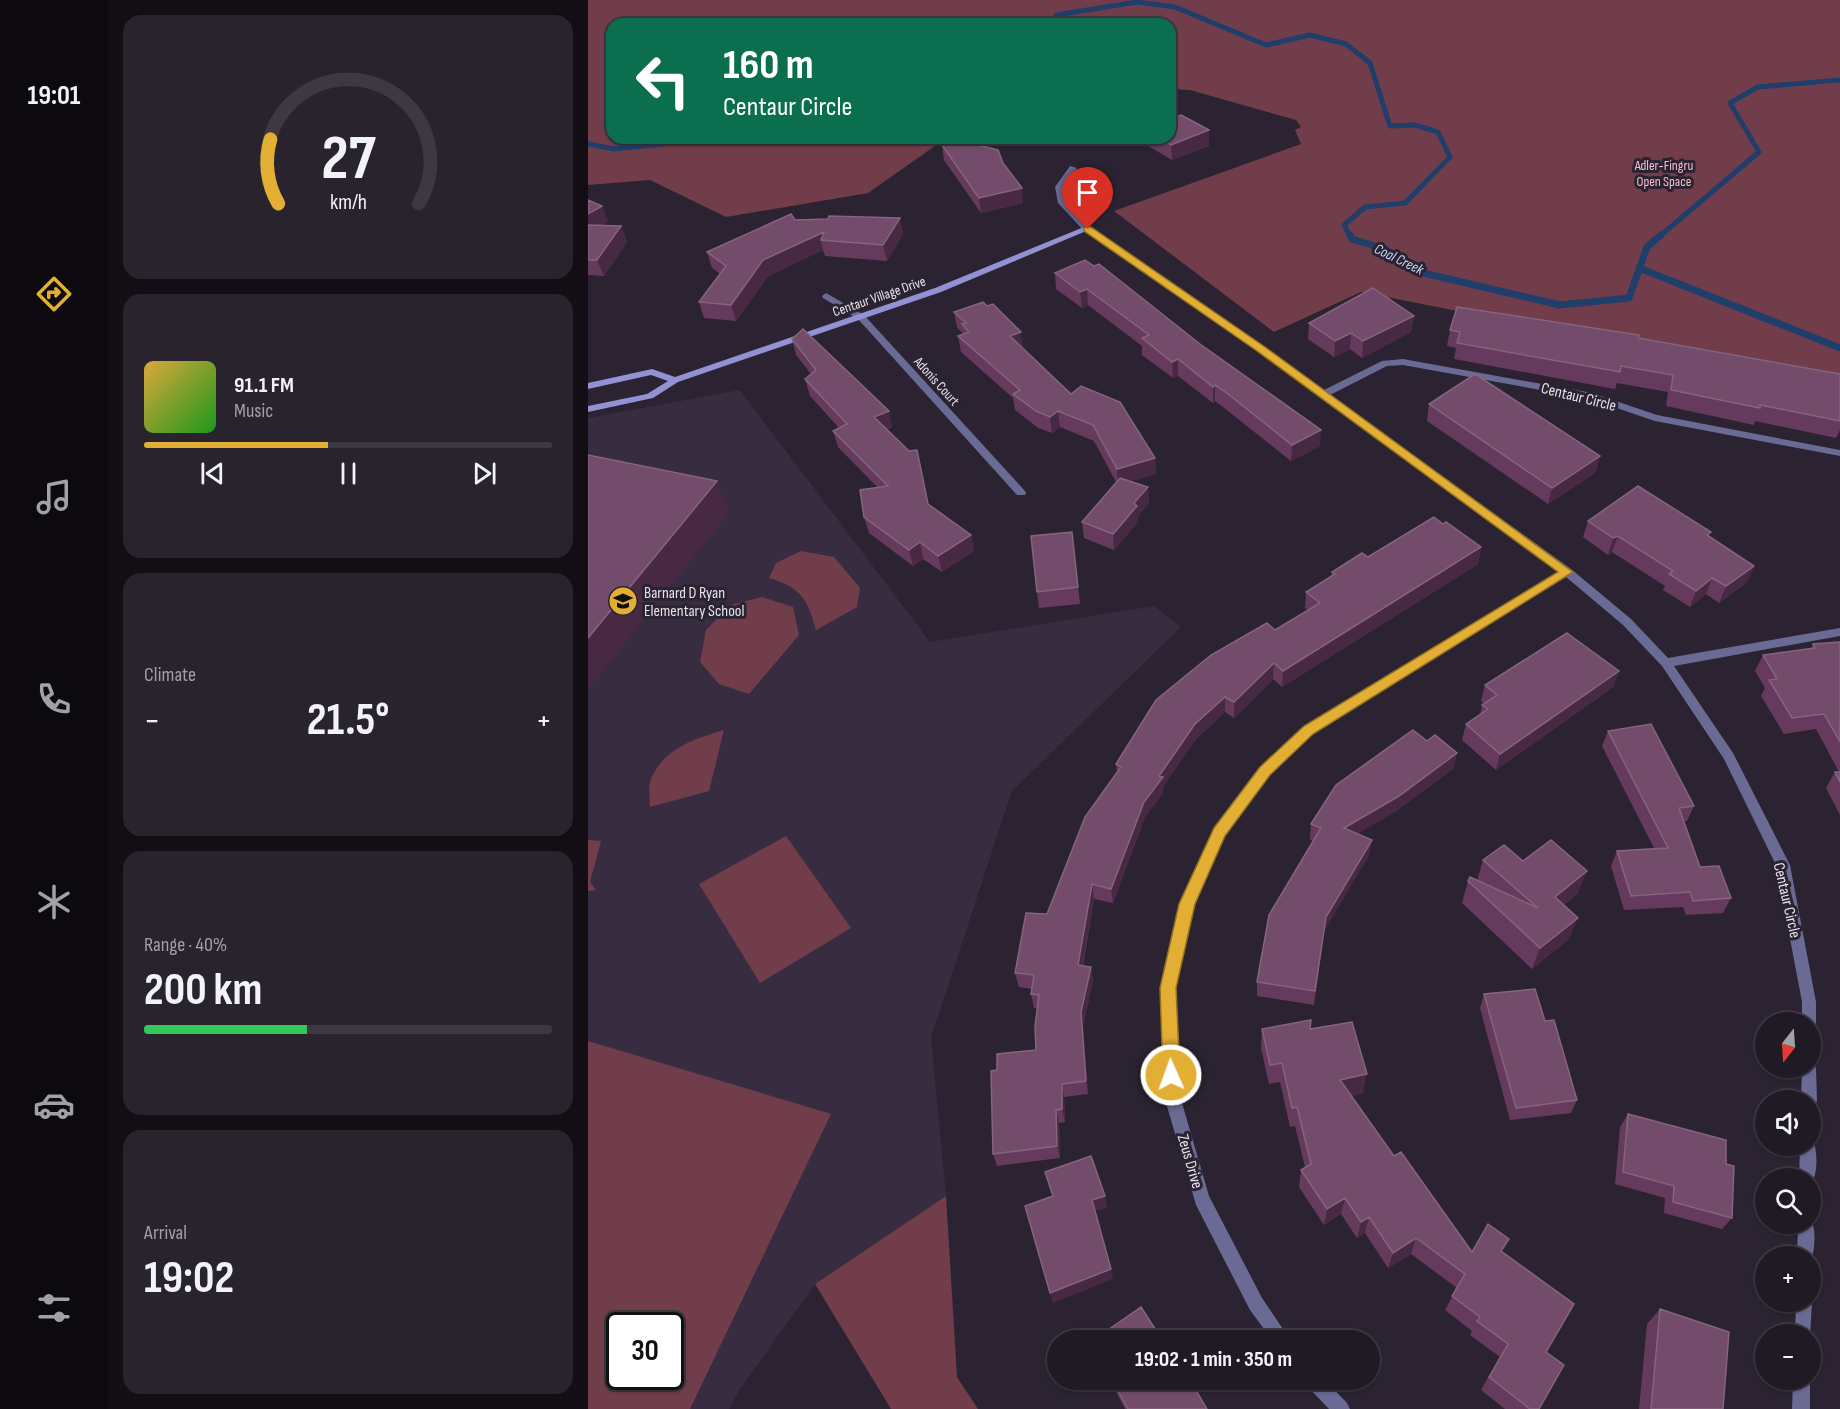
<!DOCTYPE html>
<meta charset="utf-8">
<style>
body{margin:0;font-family:"Sofia Sans Condensed",sans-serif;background:#28232d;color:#f1f3f6;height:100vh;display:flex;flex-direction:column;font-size:22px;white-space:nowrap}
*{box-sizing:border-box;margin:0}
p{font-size:20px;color:#a2a1a7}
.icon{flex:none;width:33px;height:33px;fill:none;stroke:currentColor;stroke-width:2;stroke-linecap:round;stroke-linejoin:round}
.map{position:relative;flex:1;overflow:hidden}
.panel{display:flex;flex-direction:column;gap:15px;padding:15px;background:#120e14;width:480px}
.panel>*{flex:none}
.guide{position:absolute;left:18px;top:18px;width:570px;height:126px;border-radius:18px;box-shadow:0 2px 4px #0004,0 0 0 2px #3d3842;background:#0b6e4f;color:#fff;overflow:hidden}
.needle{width:39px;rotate:197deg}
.buttons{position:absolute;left:1167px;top:1012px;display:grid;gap:12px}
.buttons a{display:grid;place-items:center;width:66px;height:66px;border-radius:50%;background:#201a25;box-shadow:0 2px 4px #0004,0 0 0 2px #3d3842;font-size:30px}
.speed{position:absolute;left:18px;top:1312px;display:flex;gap:12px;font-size:30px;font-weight:700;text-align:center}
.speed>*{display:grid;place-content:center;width:78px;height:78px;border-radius:50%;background:#201a25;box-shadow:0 2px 4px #0004,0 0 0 2px #3d3842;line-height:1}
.speed .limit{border:3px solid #111;border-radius:9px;background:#fff;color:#111}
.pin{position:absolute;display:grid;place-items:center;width:51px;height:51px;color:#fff;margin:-62px -26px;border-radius:50% 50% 50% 0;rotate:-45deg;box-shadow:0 0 6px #0007}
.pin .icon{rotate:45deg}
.me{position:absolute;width:66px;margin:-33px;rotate:358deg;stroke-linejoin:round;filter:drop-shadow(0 0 4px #0008)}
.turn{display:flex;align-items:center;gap:21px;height:126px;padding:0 18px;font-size:27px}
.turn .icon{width:78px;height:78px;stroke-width:2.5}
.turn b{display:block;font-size:42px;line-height:51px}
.big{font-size:45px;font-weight:700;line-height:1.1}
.panel .card{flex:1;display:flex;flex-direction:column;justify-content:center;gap:9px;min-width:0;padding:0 21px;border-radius:18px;background:#28232d}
.panel .dial{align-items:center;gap:0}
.dial svg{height:156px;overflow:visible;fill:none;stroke:#3d3842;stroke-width:7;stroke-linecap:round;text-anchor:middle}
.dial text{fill:#f1f3f6;stroke:none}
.song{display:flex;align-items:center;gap:18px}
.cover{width:72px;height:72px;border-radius:9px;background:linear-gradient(135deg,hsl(40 70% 55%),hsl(120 70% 35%))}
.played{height:6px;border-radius:3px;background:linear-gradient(90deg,#e2af34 45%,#3d3842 45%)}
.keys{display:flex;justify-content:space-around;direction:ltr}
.heat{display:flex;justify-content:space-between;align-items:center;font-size:33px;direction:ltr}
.charge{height:9px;border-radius:4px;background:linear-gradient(90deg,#34c759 40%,#3d3842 0)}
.trip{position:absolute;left:459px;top:1330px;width:333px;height:60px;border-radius:30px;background:#201a25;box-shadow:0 2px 4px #0004,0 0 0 2px #3d3842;font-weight:700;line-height:60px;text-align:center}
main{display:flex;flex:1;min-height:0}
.menu{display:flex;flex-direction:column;width:108px;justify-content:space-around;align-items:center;background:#0d0a0f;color:#a2a1a7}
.menu .icon{width:42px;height:42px}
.menu .current{color:#e2af34}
.menu b{font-size:27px;color:#f1f3f6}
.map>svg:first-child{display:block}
</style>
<main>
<nav class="menu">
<b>19:01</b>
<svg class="icon current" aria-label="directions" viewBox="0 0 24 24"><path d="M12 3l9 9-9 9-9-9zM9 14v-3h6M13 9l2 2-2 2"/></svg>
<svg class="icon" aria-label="music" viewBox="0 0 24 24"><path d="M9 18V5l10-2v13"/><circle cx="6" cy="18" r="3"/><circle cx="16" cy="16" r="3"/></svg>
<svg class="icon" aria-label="phone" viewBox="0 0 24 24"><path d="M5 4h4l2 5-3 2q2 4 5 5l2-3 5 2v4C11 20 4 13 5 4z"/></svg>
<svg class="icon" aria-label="climate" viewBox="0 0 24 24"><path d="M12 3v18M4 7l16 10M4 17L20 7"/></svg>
<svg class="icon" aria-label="car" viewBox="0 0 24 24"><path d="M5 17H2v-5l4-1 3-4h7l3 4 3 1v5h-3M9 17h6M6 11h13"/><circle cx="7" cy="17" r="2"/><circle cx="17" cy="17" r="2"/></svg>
<svg class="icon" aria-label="filters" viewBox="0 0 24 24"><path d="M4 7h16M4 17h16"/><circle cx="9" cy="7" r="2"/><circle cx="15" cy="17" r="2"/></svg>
</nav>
<section class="panel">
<div class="card dial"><svg viewBox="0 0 100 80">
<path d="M14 69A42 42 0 1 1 86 69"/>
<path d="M14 69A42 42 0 0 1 10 36" stroke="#e2af34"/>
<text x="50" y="56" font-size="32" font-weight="700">27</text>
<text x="50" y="72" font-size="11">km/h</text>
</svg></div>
<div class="card">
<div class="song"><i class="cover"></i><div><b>91.1 FM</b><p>Music</p></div></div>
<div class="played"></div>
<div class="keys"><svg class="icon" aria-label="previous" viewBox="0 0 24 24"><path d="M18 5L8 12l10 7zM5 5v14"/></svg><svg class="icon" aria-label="pause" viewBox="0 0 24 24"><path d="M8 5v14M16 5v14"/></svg><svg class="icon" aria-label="next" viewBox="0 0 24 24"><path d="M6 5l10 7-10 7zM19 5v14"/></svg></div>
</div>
<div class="card"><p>Climate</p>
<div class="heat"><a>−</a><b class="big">21.5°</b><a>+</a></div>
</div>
<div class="card"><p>Range · 40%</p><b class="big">200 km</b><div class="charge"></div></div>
<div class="card"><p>Arrival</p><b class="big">19:02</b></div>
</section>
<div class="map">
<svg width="1252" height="1409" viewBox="0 0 1252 1409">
<rect width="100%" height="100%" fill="#2b2331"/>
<!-- built -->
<path fill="#382d40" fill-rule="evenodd" d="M152,390L342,642L566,606L593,627L424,791L343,1037L358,1196L227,1284L150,1392L141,1409H0V418ZM32,1326H82V1377H32Z"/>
<!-- green -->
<path fill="#713d4a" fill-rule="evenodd" d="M0,0H1252V386L773,292L686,332L526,211L713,144L707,130L713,127L708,120L602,90L582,89V24H24V138H365L347,146L280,193L138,217L62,180L0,185Z
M213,551L246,557L272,588L269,607L228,630C220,599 212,587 181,578L188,563Z
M174,597L205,607L211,635L161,694L131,684L112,662L118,630L143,605Z
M136,730L121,791L62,807C62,799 60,786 63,779C75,749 108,738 136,730Z
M198,836L263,928L172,983L111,884Z
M0,840L13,841L2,882L8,890L0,891Z
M0,1041L243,1114L102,1409H0ZM32,1326H82V1377H32Z
M358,1196L369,1377L390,1409H303L227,1284Z"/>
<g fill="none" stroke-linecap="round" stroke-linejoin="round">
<!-- stream-far1 -->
<path stroke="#1f3f6a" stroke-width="5" d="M470,24L468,15L549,2L587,7L678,45L722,35L758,44L782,63L802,126L827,125L850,132L862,157L817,203L777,207L756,225L762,236
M0,144L26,149L132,138
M1072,236L1171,152L1142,103L1170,87L1252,80"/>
<!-- stream -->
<path stroke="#1f3f6a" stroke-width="7" d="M762,235L764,239L797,249L831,272L972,305L1041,298L1059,247L1073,235
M1051,268L1252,348"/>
<!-- street -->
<path fill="#6a6b94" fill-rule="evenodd" d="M482,166L489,168L475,187L478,202L502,227L736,390L794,361L815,359L1004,393L1069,415L1252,450V456L1067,421L1002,399L815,365L799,366L742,395L983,569L1043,619L1080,658L1252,628V636L1086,666L1145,753L1202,865L1228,1002V1023L1226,1028L1222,1029V1023H1214V1002L1188,865L1136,759L1074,666L1035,625L978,577L724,733L681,775L637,835L606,905L587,988L592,1096L621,1196L674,1298L703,1341H685L662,1310L608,1205L576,1096L573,988L592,905L627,828L673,767L716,727L971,572L670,351L496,231L470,203L467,187Z
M238,293L276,315L437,491L438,493L437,495H429L270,319L235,298L234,296Z
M1222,1062L1226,1063L1228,1068L1229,1101L1226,1106L1222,1108V1101H1213L1214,1068H1222Z
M1222,1139L1225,1141C1230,1151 1230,1177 1222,1185V1179H1211L1212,1146H1222Z
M1222,1218C1229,1228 1227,1252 1222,1263V1257H1209L1210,1224H1222Z
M1222,1298L1224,1302L1222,1337V1335H1207L1208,1302H1222Z
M716,1380H737L759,1403L762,1409H741L719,1386Z
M1205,1380H1222V1409H1204Z"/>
<!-- secondary -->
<path fill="#9191d3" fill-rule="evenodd" d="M496,227L503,229L353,292L90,382L65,398L0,412V406L59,394L80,381L63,375L0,389V383L64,369L87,377L347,288Z"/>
</g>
<!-- wall -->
<path fill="#663a5c" d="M557,138H582L621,146L584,160L557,144Z
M354,145L394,146L435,203L393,213L356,160Z
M0,200L20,221L13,225L33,226L39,242L16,276L0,275Z
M312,218L315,234L299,261L237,256L235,250L180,276L148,321L116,318L111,302L132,274L124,268L119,252Z
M497,260L732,446L703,461L640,411L627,401L625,403L590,376L585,378L554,355V346L500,305L494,308L468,289L467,273Z
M366,312L434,348L483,394L567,458L568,474L543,481L560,487L561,503L550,516V522L526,550L496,538L494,522L528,482L506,441L472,427L464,433L450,428L427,410L425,398L373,352L370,336L375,334L369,327Z
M826,316L823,332L774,358L762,349L746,357L720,339L721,323Z
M862,330L1050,338L1252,374V430L1248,438L1167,421L1166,425L1078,406L1080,392L1029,383L1027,389L866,359L868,348L859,346Z
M204,339L304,427L299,430L340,504L383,535L386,551L354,572L335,559L325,566L281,533L276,517L290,488L250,447L245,431L251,428L222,396L217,379L223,374L208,355Z
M841,404L1012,456L1007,473L960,504L839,421Z
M1000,521L1121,536L1166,566L1159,582L1131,603L1118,594L1102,607L1075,590L1077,586L1024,552L1020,555L995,537Z
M855,524L893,547L890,564L694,687L685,679L646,718L637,712L607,740L575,787V793L557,817L525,903L506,899L495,966L503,967L505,981L495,1026L500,1094L476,1097L477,1122L471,1123L472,1158L409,1166L405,1154L409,1070L448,1050L449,1008H446L443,994L444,989L431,987L427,973L459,914L529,773L528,764L687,630L720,610L717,608L718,592L743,576L744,572L780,557Z
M484,532L492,604L451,608L449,592Z
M1252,642V815L1238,788L1247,772H1251L1228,729L1196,734L1173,696L1177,688L1167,671L1175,655L1223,648L1225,644Z
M1031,671L1025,687L908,770L874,740L878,724L892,715L894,705L896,704L893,701L897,685Z
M1020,731L1106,806L1099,821L1095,822L1112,867L1143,898L1135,913L1098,915L1095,907L1036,910L1023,866L1029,851L1066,848L1014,746Z
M866,768L808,811L769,834L781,855L736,931L726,1005L669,996V982L725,841L722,839L723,824Z
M895,860L935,861L990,893L976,905L981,939L944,969L874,903L880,881H889Z
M896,994L957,1021L989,1100L983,1113L922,1120L892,1008Z
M674,1029H722L775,1093L763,1096L806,1156L884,1252L921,1239L914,1251L958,1352L951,1409H917L893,1390L912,1357L882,1335L884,1331L857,1310L869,1288L823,1254L800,1268L777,1233L769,1238L753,1214L736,1225L711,1187L713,1170L717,1167L707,1126L702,1127L692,1082L681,1084L673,1048Z
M1040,1114L1138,1164L1144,1218L1134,1229L1076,1213L1077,1198L1027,1184L1032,1127Z
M1072,1309L1135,1409H1051L1059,1324Z
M522,1380H602L619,1409H537Z"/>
<!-- shaded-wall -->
<path fill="#482944" d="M621,130V146L584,160L583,145Z
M434,188L435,203L393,213L391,198Z
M14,206L20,221L0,233V214Z
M312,218L315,234L299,261L295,245Z
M33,226L39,242L16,276L9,260Z
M236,232L233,240L235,250L180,276L148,321L143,305L175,260Z
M499,289L500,305L494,308L492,292Z
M826,316L823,332L774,358L775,341Z
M433,332L435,348L422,336Z
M763,333L762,349L746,357L747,341Z
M590,359V376L585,378L584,362Z
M627,385V401L625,403V387Z
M301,411L304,427L290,434L286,417Z
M470,411L472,427L464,433L462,417Z
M733,430L732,446L703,461L704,445Z
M1012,456L1007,473L960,504L964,488Z
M567,458L568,474L530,485L529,469Z
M129,481L141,513L0,690V638Z
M560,487L561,503L550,516V522L526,550L525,534L546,503Z
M383,535L386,551L354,572L350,556Z
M1030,536L1024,552L1020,555L1025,538Z
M332,542L335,559L325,566L321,550Z
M893,547L890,564L694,687L695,671Z
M1166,566L1159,582L1131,603L1138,586Z
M1124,578L1118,594L1102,607L1108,591Z
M686,663L685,679L646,718V702Z
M1031,671L1025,687L908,770L912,754Z
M637,697V712L607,740L575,787V793L557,817L525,903L523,889L556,802L571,776L607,724Z
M869,753L866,768L808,811L754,843L756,828Z
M784,840L781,855L736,931L726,1005L738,917Z
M999,871L990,893L959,919L967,897Z
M504,884L506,899L492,979L490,965Z
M990,918L981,939L944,969L952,948Z
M503,967L505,981L495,1026L500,1094L498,1081L493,1012Z
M779,1074L775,1093L748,1099L752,1080Z
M474,1084L476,1097L477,1122L474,1109Z
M468,1110L471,1123L472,1158L469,1146Z
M517,1196L519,1208L506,1211L504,1200Z
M757,1198L753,1214L736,1225L739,1209Z
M781,1217L777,1233L769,1238L773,1222Z
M828,1238L823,1254L800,1268L805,1253Z
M523,1269L525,1279L465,1303L462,1293Z"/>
<!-- building -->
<path fill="#744c6b" stroke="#86637f" stroke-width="1.5" d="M593,115L621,130L583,145L572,138H582V119Z
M392,140L394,146L410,150L415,163L434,188L391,198L354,145Z
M0,200L14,206L0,214Z
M203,214L207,220L240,219L241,216L312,218L295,245L233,240L236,232L175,260L143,305L111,302L138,266L119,252Z
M0,225L33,226L9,260H0Z
M497,260L506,266L511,264L612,344L733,430L704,445L640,394L627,385L625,387L590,359L584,362L554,338L561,335L499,289L492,292L467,273Z
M785,288L826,316L775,341L763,333L747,341L721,323Z
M395,302L399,306L405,304L433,332L422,336L483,394L493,386L532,402L567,458L529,469L505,425L470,411L462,417L448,411L425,394L432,390L370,336L381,332L374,324L378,323L366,312Z
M869,307L1051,335L1050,338L1252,374V421L1172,405V408L1083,390L1085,375L1033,366L1032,372L869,343L872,332L862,330Z
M215,329L301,411L286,417L321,451L329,450L340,504L383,535L350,556L332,542L321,550L276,517L272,490L300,486L245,431L259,424L217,379L228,370L204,339Z
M887,374L1012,456L964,488L841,404Z
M0,455L129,481L0,638Z
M532,478L560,487L546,503L549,506L525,534L494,522Z
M1050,486L1123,532L1119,535L1166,566L1138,586L1124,578L1108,591L1081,574L1085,571L1030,536L1025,538L1000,521Z
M846,517L855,524L858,522L893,547L695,671L686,663L646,702L637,697L607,724L571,776L575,777L556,802L523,889L504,884L490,965L503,967L493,1012L498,1081L474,1084V1109L468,1110L469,1146L405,1154L403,1071L409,1070V1054L448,1050L447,1026L451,995L443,994L446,975L427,973L438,913L459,914L497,817L533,767L528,764L568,700L623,655L679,623L687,630L732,603L718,592L747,574L744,572L774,553L780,557Z
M484,532L490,587L449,592L443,536Z
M979,633L1031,671L912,754L878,724L900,709L894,705L909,695L897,685Z
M1252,642V742L1236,714L1204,718L1181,680L1189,679L1175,655L1227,648L1225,644Z
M1063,724L1106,806L1091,808L1112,867L1131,866L1143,898L1105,901L1102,892L1043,896L1029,851L1080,848L1020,731Z
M825,730L839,741L847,735L869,753L811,796L756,828L784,840L738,917L727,991L669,982L681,915L733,828L723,824L748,785Z
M1247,772H1252V782Z
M963,840L999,871L967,897L990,918L952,948L880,881L882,877L950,908L895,860L916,845L935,861Z
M947,989L957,1021L966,1020L989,1100L928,1108L896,994Z
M723,1020L722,1029L764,1022L779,1074L752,1080L806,1156L813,1152L884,1252L900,1224L921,1239L913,1251L986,1304L958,1352L976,1365L951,1409H942L901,1377L920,1344L889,1321L892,1317L864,1296L877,1274L828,1238L805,1253L781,1217L773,1222L757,1198L739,1209L713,1170L723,1164L709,1107L704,1108L694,1063L682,1065L674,1029Z
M1040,1114L1138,1140V1164L1146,1166L1144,1218L1085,1202L1086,1186L1035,1172Z
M503,1156L517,1196L504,1200L523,1269L462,1293L437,1206L465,1196L457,1172Z
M553,1307L569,1332L572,1329L579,1341H504Z
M1072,1309L1141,1332L1135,1409H1063Z
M524,1380H602L619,1409H540Z"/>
<!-- route -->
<path fill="#e2af34" stroke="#937222" stroke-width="1.5" d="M496,227H503L677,347L985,572L725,734L682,775L637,836L607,904L588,988L592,1075L589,1080L583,1083L577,1080L575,1075L572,988L591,904L626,828L672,767L716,726L970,572L669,351L496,231Z"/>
<!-- icons -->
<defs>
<g id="school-disc" transform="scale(1.5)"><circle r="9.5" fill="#e2af34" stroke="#2b2331"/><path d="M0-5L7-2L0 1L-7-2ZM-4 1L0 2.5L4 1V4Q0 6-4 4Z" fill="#111"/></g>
</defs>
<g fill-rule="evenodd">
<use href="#school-disc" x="35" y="601"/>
</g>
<g text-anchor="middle" stroke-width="6" stroke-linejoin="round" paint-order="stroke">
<!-- far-park labels -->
<g font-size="14" fill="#f8becb" stroke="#2b2331">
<text x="1076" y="170">Adler-Fingru<tspan x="1076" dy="16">Open Space</tspan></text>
</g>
<!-- far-street labels -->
<g font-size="14" fill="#e7e2eb" stroke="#2b2331">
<text transform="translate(291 296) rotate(-19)" y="5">Centaur Village Drive</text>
<text transform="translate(349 381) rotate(48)" y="5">Adonis Court</text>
</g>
<!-- far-water labels -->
<g font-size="15" font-style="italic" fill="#c1d5f2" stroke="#2b2331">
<text transform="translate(811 259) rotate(26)" y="5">Coal Creek</text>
</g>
<!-- street labels -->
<g font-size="16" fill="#e7e2eb" stroke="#2b2331">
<text transform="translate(991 396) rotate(14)" y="6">Centaur Circle</text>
<text transform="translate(1200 900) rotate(77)" y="6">Centaur Circle</text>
<text transform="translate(603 1161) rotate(74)" y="6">Zeus Drive</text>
</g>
<!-- poi labels -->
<g font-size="16" fill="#e7e2eb" stroke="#2b2331" text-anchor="start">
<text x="56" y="598">Barnard D Ryan<tspan x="56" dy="18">Elementary School</tspan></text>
</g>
</g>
</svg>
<div class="buttons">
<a><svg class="needle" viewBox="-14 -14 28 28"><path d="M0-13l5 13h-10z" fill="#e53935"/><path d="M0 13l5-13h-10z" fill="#a2a1a7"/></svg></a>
<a><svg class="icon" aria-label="sound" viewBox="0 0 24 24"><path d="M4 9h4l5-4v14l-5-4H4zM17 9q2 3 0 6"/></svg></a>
<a><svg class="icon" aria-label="search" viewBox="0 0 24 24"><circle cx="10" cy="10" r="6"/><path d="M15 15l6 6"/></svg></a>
<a>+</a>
<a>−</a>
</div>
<div class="speed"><div class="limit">30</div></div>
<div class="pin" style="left:500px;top:229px;background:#d93025"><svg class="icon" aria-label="arrive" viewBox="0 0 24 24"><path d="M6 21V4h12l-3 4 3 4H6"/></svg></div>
<svg class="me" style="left:583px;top:1075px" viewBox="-20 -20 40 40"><circle r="17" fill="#e2af34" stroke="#fff" stroke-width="3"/><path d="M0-11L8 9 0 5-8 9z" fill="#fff"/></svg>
<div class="trip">19:02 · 1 min · 350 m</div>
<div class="guide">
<div class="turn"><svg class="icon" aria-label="left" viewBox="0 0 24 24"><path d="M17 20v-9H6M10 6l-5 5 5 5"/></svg><div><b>160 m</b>Centaur Circle</div></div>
</div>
</div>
</main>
